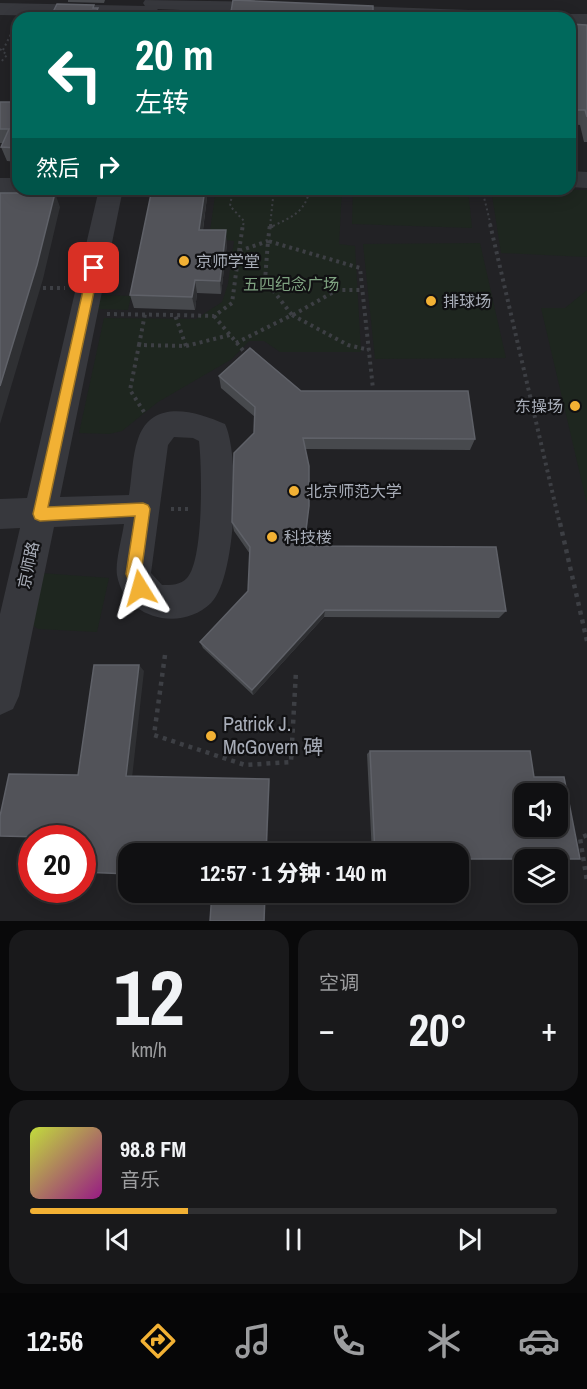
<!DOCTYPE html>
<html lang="zh">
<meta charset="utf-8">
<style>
body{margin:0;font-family:"Archivo Narrow","Noto Sans SC",sans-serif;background:#19191b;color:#f1f3f6;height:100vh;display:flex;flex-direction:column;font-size:22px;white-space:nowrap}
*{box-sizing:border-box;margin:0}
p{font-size:20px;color:#9c9d9f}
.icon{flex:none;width:33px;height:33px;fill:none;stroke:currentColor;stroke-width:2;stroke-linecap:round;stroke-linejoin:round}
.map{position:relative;height:921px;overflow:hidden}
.details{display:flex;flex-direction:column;gap:9px;padding:9px;background:#09090a;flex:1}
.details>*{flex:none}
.hud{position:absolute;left:12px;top:12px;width:564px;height:183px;border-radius:18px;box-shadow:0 3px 15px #0003,0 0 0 2px #303032;background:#00695c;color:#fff;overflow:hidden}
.buttons{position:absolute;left:514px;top:783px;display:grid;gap:12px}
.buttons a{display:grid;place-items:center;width:54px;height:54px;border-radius:12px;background:#101012;box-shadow:0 3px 15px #0003,0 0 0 2px #303032;font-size:30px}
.speed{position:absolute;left:18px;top:825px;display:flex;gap:12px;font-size:30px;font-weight:700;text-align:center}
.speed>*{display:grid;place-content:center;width:78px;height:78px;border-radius:50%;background:#101012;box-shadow:0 3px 15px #0003,0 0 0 2px #303032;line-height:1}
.speed .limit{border:9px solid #d22;background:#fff;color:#111}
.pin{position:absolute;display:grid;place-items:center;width:51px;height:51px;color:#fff;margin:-26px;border-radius:12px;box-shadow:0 3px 9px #0006}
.me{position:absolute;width:66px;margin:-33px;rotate:352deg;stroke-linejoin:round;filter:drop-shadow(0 0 4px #0008)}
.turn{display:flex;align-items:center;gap:21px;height:126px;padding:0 24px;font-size:27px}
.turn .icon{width:78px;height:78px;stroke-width:2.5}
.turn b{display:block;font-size:42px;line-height:51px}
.then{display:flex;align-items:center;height:57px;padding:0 24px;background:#0003;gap:12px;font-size:22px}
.big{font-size:45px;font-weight:800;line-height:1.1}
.details .widget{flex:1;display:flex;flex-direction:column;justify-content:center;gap:9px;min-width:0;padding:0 21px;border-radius:18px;background:#19191b}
.details .dial{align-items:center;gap:0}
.dial b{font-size:78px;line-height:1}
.song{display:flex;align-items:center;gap:18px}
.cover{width:72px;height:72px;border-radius:9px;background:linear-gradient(135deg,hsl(70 70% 55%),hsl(310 70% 35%))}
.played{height:6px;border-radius:3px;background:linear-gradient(90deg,#f2b134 30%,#303032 30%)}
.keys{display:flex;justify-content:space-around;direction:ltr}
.heat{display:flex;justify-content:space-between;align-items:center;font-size:33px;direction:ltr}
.details .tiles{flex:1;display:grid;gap:9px;grid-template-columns:1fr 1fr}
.widget:last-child{grid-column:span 2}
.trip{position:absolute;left:118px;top:843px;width:351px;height:60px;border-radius:18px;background:#101012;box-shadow:0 3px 15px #0003,0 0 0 2px #303032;font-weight:800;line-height:60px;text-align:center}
.tabs{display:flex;height:96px;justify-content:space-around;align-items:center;background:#060607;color:#9c9d9f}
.tabs .icon{width:42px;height:42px}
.tabs .current{color:#f2b134}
.tabs b{font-size:27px;color:#f1f3f6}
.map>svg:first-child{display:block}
</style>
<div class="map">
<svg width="587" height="921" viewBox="0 0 587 921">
<rect width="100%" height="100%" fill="#161618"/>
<!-- built -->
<path fill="#222225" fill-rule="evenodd" d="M0,0H587V921H0ZM18,18H570V189H18ZM525,794H558V826H525ZM32,838H82V890H32ZM129,854H459V892H129ZM525,860H558V892H525Z"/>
<!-- green -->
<path fill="#1e261f" d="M216,189H342L339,244L355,246L361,352H280L264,341H249L232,359L158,402L122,431L109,434L79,433L104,318L196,319L222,302L228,284L234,241L209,238Z
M353,189H468L472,228L352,224Z
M491,189L587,190V257L501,253Z
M480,243L506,358L375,359L363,244Z
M587,290V504L541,308H565Z
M101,295L131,296L128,310L98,309Z
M41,573L109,578L97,632L38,629L31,624Z"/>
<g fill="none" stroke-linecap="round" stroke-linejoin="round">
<!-- minor-tunnel -->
<path stroke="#333438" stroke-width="22" stroke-dasharray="22 10" stroke-linecap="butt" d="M229,18L232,7"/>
<!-- path-far2 -->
<path stroke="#3d3f44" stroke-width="2" stroke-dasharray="2 3" stroke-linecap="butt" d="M0,49L7,55L0,63
M3,50L15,26
M233,189L230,206L244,221L243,226
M482,189L491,226
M270,226L274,189
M273,226C289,218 302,214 308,196L329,189"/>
<!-- path-far1 -->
<path stroke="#3d3f44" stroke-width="4" stroke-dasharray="3 4" stroke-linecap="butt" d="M490,224L560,525
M270,227L276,224
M239,251L243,224
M36,288H65
M107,314L175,315
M292,315L348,345L369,350
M293,315L337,290H362
M214,316L247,355
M236,343L292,315L265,280L268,241L360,268L373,389
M139,345L145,314
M186,346L230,335
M144,412L130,390L139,345L186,346L175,315L214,316L232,303L239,251L268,241L270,224
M171,509H190"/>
<!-- path -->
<path stroke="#3d3f44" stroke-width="4.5" stroke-dasharray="4 5" stroke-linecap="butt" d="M560,523L587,641
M165,655L154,735L245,765L291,762L296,671
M587,835L580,838L587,881"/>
<!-- minor -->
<path fill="#37383d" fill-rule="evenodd" d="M145,0L275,2L282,4L285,8L282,12L275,14L157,9L160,12L157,16L150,18L0,15V3L145,6L143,3Z
M331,5L525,12L532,14L535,18H366L324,15L321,11L324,7Z
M570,14H587V26H570V18H562Z
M570,171L587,172V188L570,187Z
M0,178H18V189H28L18,194H0Z
M99,189H123L60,497L129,495C132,477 132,456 138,439C152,398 195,411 225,424C240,455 237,577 211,603C180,633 124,618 117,575C115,562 122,538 124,524L54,527L19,696L13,709L0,715V614L20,528L0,529V499L27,498ZM174,437L193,438L199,441C202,466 204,560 187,578C181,585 171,585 162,585L151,573L168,445Z"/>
</g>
<!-- wall -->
<path fill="#47494d" d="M68,0H105L104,3L68,2Z
M570,24L587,25V142H584L580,125L570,124Z
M18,85V162L7,161L1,147L3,143H0V102H14Z
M208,189L203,230L227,244L221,294L197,293L195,310L134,308L130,295Z
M219,376L301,391L475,439L470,450L305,449L308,516L305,546L506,611L499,618L324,617L253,695L203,648L200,642L248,591L250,554L234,531L232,522L254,433L255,417L221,388Z
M370,751L459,854H372L367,754Z"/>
<!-- shaded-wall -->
<path fill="#2f3033" d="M94,5L96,13L98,8L100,18H94L93,8Z
M205,189H208L201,244L199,230Z
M55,193L60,207L43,279L0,424V386Z
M226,230L227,244L221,294L220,281Z
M195,280L197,293L195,310L192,297Z
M325,610L324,617L253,695L252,690Z
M139,665L144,671L132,778L126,776Z
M269,779L270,781L267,854H266Z
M265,892H266L265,921H264Z"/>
<!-- building -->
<path fill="#525359" stroke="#5f6168" stroke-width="1.5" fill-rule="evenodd" d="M233,0L373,6V18H230Z
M57,4L94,5L93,8H98L94,18H50Z
M570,24L587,25V117L585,110H570Z
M18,85V148L1,147L9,129H0V102H14L15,91Z
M152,189H205L199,230H226L220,281L195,280L192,297L130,295Z
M0,193H55L37,265L0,386Z
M250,348L301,391H468L475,439L303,438L309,466V506L304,546L496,547L506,611L325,610L252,690L200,642L248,591L250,547L232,522L234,453L254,433L255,407L219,376Z
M94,665H139L126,776L269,779L266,854H129V874L82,872V838L0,836V816L9,774L78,775Z
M370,751H530L534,777H564L580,859H459V854H375ZM525,794H558V826H525Z
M212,892H265L264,921H210Z"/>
<!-- route -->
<path fill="#f2b134" stroke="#9d7322" stroke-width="1.5" d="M94,264L99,268L48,507L143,503L148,505L150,509L141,574L147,588L145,594L140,596L134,594L126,574L135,516L40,521L35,519L33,514L88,268Z"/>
<!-- markers -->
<g fill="#f2b134" stroke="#111113" stroke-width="2">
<circle cx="184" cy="261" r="6"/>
<circle cx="431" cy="301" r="6"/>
<circle cx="575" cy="406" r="6"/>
<circle cx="294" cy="491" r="6"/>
<circle cx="272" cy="537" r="6"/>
<circle cx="211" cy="736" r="6"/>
</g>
<g text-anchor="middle" stroke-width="4.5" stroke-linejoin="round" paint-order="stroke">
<!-- poi labels -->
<g font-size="16" fill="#a8adb8" stroke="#111113" text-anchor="start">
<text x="196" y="267">京师学堂</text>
<text x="443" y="307">排球场</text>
<text x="563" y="412" text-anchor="end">东操场</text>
<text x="306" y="497">北京师范大学</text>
<text x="284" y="543">科技楼</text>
</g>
<!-- park labels -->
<g font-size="16" fill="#7fa381" stroke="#111113">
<text x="291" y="290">五四纪念广场</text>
</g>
<!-- street labels -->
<g font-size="16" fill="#a8adb8" stroke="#111113">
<text transform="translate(28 565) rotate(-78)" y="6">京师路</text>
</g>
<!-- near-poi labels -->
<g font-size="20" fill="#a8adb8" stroke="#111113" text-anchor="start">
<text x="223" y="731">Patrick J.<tspan x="223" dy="23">McGovern 碑</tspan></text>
</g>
</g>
</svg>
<div class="buttons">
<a><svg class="icon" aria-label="sound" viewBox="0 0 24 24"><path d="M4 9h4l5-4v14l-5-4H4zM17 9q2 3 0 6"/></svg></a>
<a><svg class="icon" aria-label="layers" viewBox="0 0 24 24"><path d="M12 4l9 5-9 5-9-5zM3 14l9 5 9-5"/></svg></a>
</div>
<div class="speed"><div class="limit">20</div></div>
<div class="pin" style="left:94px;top:268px;background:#d93025"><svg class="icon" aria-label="arrive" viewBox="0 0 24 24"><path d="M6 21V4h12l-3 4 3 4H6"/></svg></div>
<svg class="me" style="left:140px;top:588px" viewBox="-20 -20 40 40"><path d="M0-17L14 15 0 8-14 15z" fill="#f2b134" stroke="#fff" stroke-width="4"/></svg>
<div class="trip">12:57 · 1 分钟 · 140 m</div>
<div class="hud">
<div class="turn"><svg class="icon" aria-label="left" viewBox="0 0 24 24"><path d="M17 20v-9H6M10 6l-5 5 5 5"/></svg><div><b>20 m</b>左转</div></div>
<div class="then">然后<svg class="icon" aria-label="right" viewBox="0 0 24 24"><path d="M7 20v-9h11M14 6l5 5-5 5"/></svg></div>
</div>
</div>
<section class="details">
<div class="tiles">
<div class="widget dial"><b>12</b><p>km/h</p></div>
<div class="widget"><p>空调</p>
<div class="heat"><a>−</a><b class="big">20°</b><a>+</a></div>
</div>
<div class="widget">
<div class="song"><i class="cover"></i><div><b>98.8 FM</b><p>音乐</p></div></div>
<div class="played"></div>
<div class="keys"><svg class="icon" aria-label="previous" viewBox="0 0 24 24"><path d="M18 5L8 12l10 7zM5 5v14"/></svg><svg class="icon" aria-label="pause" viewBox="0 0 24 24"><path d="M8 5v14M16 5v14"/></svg><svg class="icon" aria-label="next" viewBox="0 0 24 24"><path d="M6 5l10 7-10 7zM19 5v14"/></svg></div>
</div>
</div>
</section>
<nav class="tabs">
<b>12:56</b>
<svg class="icon current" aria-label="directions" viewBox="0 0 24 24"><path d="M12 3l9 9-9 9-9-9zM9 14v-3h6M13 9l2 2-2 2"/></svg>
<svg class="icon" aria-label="music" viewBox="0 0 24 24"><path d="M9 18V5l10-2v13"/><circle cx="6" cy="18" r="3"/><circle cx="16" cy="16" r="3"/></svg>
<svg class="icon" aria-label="phone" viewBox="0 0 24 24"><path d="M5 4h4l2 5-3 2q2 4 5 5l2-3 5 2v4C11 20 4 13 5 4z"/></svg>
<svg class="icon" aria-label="climate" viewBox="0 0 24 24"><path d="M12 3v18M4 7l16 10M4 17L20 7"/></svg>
<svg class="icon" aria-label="car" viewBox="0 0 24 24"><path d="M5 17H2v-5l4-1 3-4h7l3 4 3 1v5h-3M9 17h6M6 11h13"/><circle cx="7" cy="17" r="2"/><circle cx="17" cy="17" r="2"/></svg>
</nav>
